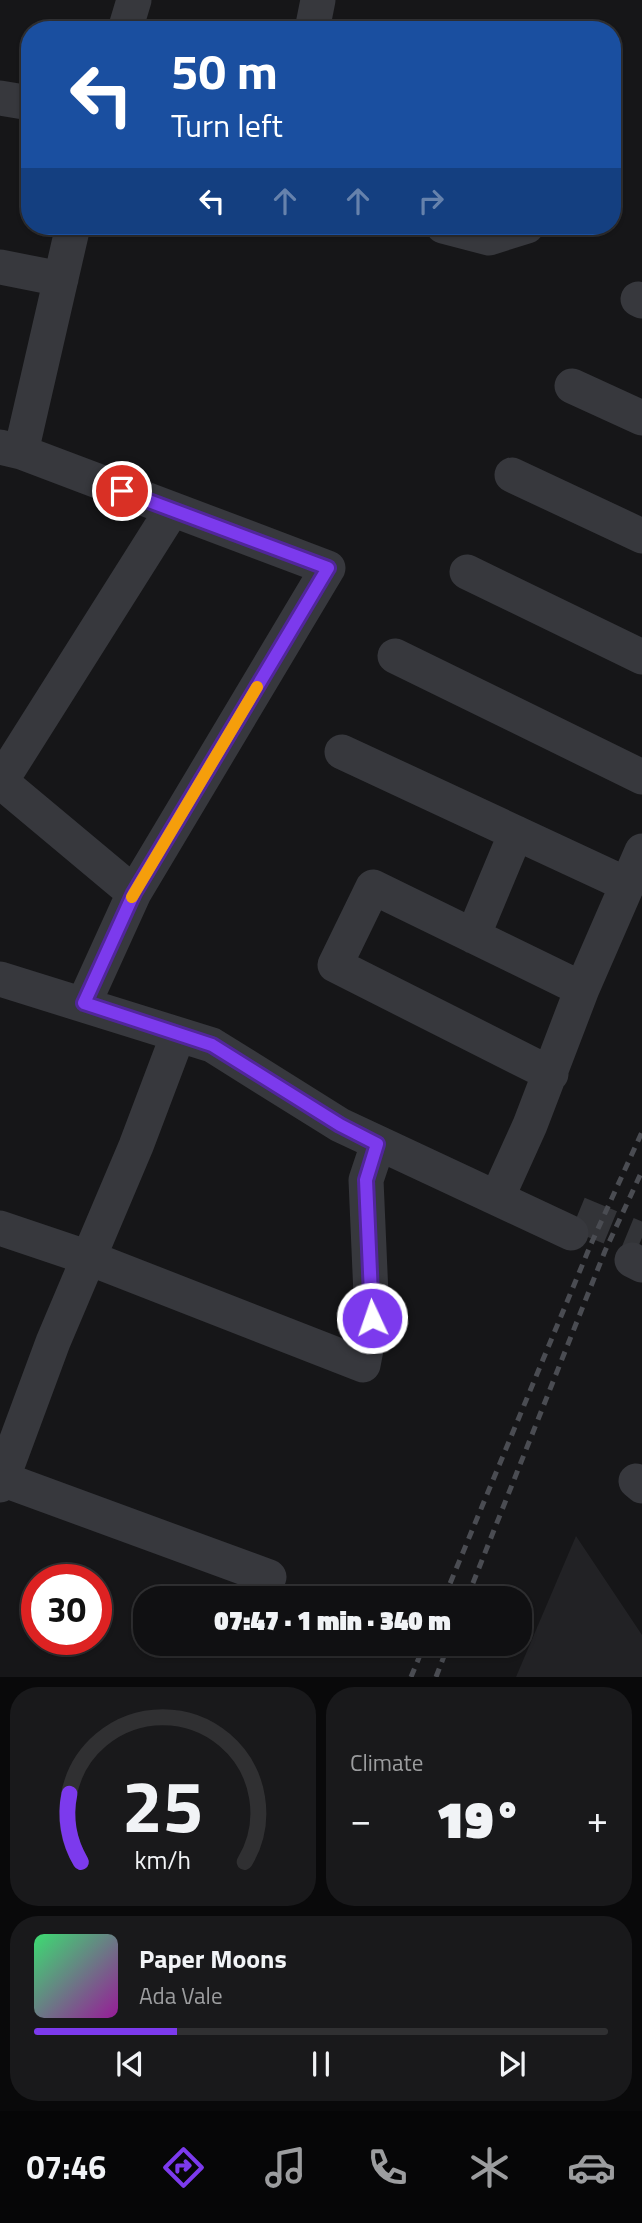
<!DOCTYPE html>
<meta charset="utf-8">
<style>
body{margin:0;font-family:"Titillium Web",sans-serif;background:#19191b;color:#f1f3f6;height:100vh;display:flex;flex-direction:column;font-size:26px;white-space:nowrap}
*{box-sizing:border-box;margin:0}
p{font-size:23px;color:#9c9d9f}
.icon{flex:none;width:38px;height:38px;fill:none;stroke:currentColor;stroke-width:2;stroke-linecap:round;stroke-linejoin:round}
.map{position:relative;height:1677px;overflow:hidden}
.side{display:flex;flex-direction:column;gap:10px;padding:10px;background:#09090a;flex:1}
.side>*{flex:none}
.top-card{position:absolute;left:21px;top:21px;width:600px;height:214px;border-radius:28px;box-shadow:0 2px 5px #0004,0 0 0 2px #303032;background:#1a4fa0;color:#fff;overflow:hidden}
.speed{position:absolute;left:21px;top:1564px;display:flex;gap:14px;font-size:35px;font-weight:700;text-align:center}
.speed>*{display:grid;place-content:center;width:91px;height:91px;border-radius:50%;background:#101012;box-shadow:0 2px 5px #0004,0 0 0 2px #303032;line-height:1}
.speed .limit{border:10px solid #d22;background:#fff;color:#111}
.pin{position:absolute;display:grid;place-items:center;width:60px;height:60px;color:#fff;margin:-30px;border:4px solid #fff;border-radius:50%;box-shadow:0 2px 7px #0007}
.me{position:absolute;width:77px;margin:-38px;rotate:357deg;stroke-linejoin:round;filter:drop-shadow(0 0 5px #0008)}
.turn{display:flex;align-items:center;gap:24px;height:147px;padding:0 35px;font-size:32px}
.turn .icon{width:91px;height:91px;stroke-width:2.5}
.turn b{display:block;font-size:49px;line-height:60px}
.lanes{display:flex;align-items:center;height:66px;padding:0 35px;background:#0003;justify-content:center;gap:35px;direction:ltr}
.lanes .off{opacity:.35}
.big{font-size:52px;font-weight:800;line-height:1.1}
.side .card{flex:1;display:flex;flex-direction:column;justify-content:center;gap:10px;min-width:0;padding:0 24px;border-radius:28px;background:#19191b}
.side .dial{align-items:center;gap:0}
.dial svg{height:182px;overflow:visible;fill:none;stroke:#303032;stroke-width:7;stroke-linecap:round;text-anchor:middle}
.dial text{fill:#f1f3f6;stroke:none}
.song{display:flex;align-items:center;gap:21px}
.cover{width:84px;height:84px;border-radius:10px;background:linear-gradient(135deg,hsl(140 70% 55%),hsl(300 70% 35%))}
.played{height:7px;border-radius:4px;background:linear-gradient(90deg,#7c3aed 25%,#303032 25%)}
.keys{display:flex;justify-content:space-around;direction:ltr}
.heat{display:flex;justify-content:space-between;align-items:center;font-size:38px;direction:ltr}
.side .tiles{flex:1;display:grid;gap:10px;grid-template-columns:1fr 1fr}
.card:last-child{grid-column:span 2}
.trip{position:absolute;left:133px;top:1586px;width:399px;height:70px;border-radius:28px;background:#101012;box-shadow:0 2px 5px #0004,0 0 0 2px #303032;font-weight:800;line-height:70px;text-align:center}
.tab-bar{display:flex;height:112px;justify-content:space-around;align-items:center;background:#060607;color:#9c9d9f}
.tab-bar .icon{width:49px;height:49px}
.tab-bar .selected{color:#7c3aed}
.tab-bar b{font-size:32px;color:#f1f3f6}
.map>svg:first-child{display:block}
</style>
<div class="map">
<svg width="642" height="1677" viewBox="0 0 642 1677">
<rect width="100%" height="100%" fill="#161618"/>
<!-- built -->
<path fill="#222225" d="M576,1536L642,1635V1677H516Z"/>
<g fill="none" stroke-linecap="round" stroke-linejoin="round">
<!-- minor-tunnel -->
<path stroke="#333438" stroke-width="35" stroke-dasharray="35 18" stroke-linecap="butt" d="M578,1214L641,1240"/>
<!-- minor -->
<path stroke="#37383d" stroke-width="35" d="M125,30L134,0
M312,30L318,0
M0,98L30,103
M443,226L489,238L527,226
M0,267L61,279
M638,299L642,301
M572,386L642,418
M0,447L21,452L328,568L134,893L84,1003
M21,452L73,226
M512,475L642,536
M467,572L642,657
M395,656L642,777
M342,752L628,885
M0,781L134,893
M1,781L172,510
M473,936L516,833
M0,979L212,1045L340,1125L571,1233
M551,1074L335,965L373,887L582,989
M497,1198L530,1125L582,989L642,851
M0,1228L89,1258L363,1365L372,1318L366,1180L378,1144
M632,1260L642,1265
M2,1479L269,1577
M636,1481L642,1486
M0,1485L53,1342L136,1146L178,1035"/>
<!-- rail -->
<path stroke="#4a4c52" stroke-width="5" stroke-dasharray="9 7" stroke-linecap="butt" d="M444,1598L591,1244L642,1132
M467,1598L605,1251L642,1171
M411,1677L425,1643
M436,1677L449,1643"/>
</g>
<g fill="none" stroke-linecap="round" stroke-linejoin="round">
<!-- route casing -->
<g stroke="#51269a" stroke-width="18">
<path id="route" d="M122,491L328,568L134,893L84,1003L212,1045L340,1125L377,1144L366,1180L372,1318"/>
</g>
<!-- route -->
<use href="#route" stroke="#7c3aed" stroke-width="12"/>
<!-- slow -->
<path stroke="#f59e0b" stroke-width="12" d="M132,897L257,687"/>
</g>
</svg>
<div class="speed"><div class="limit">30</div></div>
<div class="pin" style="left:122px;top:491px;background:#d93025"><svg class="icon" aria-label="arrive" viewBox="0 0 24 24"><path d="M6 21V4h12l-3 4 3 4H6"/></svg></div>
<svg class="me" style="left:372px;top:1318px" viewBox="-20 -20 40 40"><circle r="17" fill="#7c3aed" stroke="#fff" stroke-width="3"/><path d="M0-11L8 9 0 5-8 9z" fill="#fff"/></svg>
<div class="trip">07:47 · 1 min · 340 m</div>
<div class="top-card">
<div class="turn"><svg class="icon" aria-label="left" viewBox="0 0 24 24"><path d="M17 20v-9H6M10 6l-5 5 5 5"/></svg><div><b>50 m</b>Turn left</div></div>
<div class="lanes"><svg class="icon" aria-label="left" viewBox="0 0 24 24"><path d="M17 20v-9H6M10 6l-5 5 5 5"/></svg><svg class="icon off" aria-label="ahead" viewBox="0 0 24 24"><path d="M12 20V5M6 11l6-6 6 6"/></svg><svg class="icon off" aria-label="ahead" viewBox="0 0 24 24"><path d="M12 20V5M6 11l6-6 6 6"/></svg><svg class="icon off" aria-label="right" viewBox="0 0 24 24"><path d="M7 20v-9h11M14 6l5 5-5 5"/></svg></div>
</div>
</div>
<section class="side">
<div class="tiles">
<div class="card dial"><svg viewBox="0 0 100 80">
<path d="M14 69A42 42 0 1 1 86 69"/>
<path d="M14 69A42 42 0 0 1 9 39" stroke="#7c3aed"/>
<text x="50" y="56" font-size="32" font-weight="700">25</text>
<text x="50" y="72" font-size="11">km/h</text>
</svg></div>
<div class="card"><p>Climate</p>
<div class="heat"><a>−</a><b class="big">19°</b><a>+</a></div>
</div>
<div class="card">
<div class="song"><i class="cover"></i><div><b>Paper Moons</b><p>Ada Vale</p></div></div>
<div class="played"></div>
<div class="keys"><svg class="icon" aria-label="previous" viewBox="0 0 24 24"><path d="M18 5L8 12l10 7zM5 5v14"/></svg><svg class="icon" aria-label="pause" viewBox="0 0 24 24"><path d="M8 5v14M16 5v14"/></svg><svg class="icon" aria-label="next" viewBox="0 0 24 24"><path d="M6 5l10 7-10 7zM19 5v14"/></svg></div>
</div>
</div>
</section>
<nav class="tab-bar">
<b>07:46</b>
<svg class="icon selected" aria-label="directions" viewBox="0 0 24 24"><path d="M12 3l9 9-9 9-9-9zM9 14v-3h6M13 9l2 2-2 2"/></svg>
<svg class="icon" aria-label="music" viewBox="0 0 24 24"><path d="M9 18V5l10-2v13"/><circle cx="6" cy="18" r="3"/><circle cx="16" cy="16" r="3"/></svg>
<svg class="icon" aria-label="phone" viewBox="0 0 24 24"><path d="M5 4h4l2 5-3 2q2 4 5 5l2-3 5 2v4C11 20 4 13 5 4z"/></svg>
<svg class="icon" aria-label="climate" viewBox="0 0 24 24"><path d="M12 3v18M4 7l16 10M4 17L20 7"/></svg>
<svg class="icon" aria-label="car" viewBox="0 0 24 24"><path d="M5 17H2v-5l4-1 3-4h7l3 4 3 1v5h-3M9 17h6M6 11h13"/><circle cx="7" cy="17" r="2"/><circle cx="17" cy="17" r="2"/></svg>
</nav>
